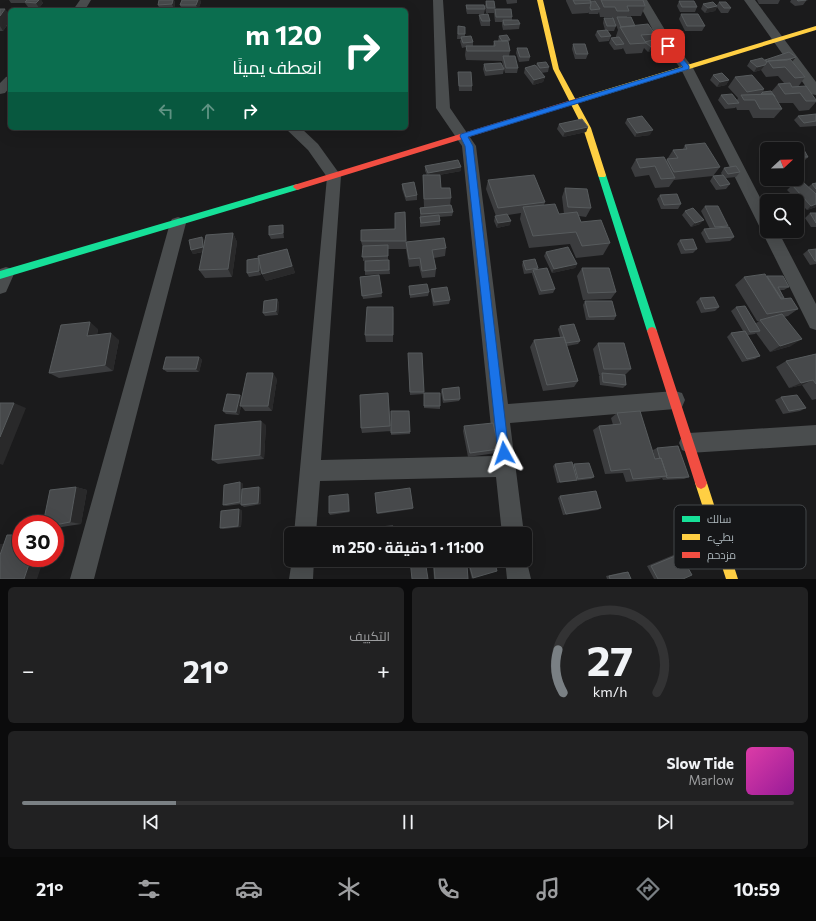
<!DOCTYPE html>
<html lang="ar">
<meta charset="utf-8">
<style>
body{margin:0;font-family:Commissioner,Cairo,sans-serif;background:#212122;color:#f1f3f6;direction:rtl;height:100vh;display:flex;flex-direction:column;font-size:15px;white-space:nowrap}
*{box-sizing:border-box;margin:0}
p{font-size:13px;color:#9d9ea0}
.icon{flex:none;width:22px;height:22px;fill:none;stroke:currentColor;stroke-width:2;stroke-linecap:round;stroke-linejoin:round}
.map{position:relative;height:579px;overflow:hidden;direction:ltr}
.panel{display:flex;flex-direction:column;gap:8px;padding:8px;background:#0b0b0c;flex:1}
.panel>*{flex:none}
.guide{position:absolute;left:8px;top:8px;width:400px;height:122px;border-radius:6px;box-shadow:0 4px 16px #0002,0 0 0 1px #333334;direction:rtl;background:#0b6e4f;color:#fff;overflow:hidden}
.needle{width:26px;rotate:68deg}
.fabs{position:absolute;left:760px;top:142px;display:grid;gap:8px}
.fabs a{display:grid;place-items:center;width:44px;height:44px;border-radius:6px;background:#141415;box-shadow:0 4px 16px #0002,0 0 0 1px #333334;font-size:20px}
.speed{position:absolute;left:12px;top:515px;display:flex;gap:8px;font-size:20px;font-weight:700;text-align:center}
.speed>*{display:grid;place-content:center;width:52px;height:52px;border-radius:50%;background:#141415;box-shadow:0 4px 16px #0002,0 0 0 1px #333334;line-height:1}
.speed .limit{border:6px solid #d22;background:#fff;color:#111}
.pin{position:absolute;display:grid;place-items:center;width:34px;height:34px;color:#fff;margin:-17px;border-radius:8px;box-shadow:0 2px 6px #0006}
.me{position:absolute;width:44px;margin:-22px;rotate:355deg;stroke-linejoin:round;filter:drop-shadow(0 0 3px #0008)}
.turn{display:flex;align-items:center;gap:14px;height:84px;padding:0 20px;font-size:18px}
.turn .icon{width:52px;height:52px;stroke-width:2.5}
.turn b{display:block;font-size:28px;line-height:34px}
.lanes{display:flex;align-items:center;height:38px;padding:0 20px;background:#0003;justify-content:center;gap:20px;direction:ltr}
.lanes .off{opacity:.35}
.big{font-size:30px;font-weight:700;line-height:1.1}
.panel .widget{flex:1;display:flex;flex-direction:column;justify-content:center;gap:6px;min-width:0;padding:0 14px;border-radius:6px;background:#212122}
.panel .dial{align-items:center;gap:0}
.dial svg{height:104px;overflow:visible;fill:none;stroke:#333334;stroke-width:7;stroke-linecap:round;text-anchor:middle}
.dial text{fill:#f1f3f6;stroke:none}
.song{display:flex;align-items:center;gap:12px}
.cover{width:48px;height:48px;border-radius:6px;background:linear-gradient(135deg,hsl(320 70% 55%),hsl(300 70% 35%))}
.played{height:4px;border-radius:2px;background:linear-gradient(90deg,#7a8084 20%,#333334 20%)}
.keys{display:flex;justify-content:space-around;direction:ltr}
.heat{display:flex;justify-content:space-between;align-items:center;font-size:22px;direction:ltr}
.panel .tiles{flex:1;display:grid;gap:8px;grid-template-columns:1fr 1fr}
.widget:last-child{grid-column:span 2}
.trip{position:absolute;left:284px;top:527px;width:248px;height:40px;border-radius:6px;background:#141415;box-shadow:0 4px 16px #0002,0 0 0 1px #333334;font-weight:700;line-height:40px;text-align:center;direction:rtl}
.tabs{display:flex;height:64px;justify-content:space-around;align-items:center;background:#080808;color:#9d9ea0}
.tabs .icon{width:28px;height:28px}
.tabs .on{color:#7a8084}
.tabs b{font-size:18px;color:#f1f3f6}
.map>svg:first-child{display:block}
</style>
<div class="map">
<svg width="816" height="579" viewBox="0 0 816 579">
<rect width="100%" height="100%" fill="#1b1b1c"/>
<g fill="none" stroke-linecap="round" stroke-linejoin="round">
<!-- street -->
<path fill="#4a4d4e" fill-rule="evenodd" d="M80,0H91L85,10H73Z
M433,0H443L450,108L476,146L508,404L675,391L682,393L685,400L682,407L675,409L510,423L524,534H502L496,477L320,481L316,534H294L327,177L308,150L285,128H301L318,144L341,176L321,460L494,456L462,146L436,108Z
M637,0H647L668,35L693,68L767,211V231H778L816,304V330L810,328L681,69L656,36Z
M744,0H755L816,82V95L811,94Z
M10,76V87L5,93L0,94V83L6,77Z
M178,217L184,219L186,223L94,579H70L170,223L172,219Z
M6,267L12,269L14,274L6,292L0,294V269Z
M816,425V445L689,453L682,450L679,443L682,436L689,433Z
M525,554L531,579H507L505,560H525Z
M292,560H314L313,579H289Z"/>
<!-- fast -->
<path fill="#16e098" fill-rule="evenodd" d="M602,172L606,175L657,331L655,334L652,335L649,334L647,331L598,175Z
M297,184L300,185L301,187L300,189L0,279V271Z"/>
<!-- slow -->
<path fill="#ffcf43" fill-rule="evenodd" d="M537,0H543L559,69L591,128L606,175L605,177H599L598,175L583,128L553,69Z
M816,26V30L582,102H578L577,100L578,98Z
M701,477L705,479L707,483L738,579H726L695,483L697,479Z"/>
<!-- jam -->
<path fill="#f24e42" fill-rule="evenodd" d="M578,98H582L583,100L582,102L297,190L293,187L294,185Z
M652,327L655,328L657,331L707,483L705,487L701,489L697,487L695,483L647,331L649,328Z"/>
</g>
<!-- wall -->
<path fill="#3b3c3e" d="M9,0H41L43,3L39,8L28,7L25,3H11Z
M159,0H174L175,3L174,9L160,10L158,5Z
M182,0H200L201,2L198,10H182L180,5Z
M506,0H517V3L507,4Z
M566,0H590V1H595L594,0H643L645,6L641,16H627V17L635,26L655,34L652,40L658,44L656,49L648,52L644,48L642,53L626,54L623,48L622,49L614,50L609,43L611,38L616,37V36L618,30L615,22V21H614L616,26L614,31H607L611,36L609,41L599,42L595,35L597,31L605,30L603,23L604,18H612V17H600L599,12L598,14H589L588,12V13L572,14L566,1Z
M757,0H787H780L778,4H759Z
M791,0H808L806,1L803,5L795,6L790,2Z
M486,1L495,8V9L512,17V20L520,24L519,29L503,30L502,25V22H495L494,13H486L485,6Z
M679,1L697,7L695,12H680L677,6Z
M719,2L731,8L728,13H721L717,7L715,11L705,13L701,9L703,4L717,5Z
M466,5L485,9L484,14H467L466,10Z
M0,9L10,15V30L7,26L9,23L3,31H0Z
M681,14L705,26L702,31H685L679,19Z
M479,15L490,21V26H481L479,19Z
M458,26L465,27V36L473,42V46H493L494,41H498L499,36L509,45L510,51L509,56L518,68L517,73H505L502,61L466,60L465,55L466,47L462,48L460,41L461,39H457Z
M573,44L588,54L586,59H575L572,49Z
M517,48L530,57L529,61L519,62L516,53Z
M765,60L792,62L805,77L798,87L816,100V102L809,110L799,111L793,103H778L782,109L774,118H753L749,110H737L736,107L735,108L725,109L718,100L721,95L737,100L738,98L728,87L735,77L764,89L763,92H771L778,84L784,83L778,76L766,77L761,70L754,72L747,66L750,61Z
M537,63L549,67L548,72L541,73L545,77L543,82L533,85L524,73L525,68L536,66Z
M484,64L504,69L503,74L485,76L483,69Z
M458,72L472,86V91H459L458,77Z
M713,75L729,80L726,85L717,87L710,80Z
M816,115V126L800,127L794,120L798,116Z
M627,119L650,135L635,137L625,123Z
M559,124L588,127L586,132L563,137L557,129Z
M685,145L720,167L713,176L674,180L669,187L655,188L649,175L635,177L631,168L636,159L666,161L673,150L683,149Z
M797,150L808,157L803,162H797Z
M425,166L461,171L439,175L441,188L451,198L450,205L453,212L452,216L439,217L440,221V225L420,227V208L424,207L423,184V175H427L425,171Z
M724,168L740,172L736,177L726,178L730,184L726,189L716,190L710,181L713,176L722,175L721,173Z
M488,180L545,202L544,205L559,214H564L562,197L565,188L591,208L586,217L579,216L581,222L610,243L603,255L576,258L570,244L529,248L520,219L521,213L508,215L510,225L497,228L494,221L495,216H496L486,189Z
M816,183V207L807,210L787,190L792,185L808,187L812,184Z
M402,184L417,195V200L406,201L402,189Z
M660,195L681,204L678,209H661L657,199Z
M705,206L728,226L727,227L734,237L730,241L706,243L701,233L704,229H710L701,211Z
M685,211L700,224L691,227L682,215Z
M405,212L406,242L446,248L445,256L434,258L436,269L435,277L422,278L419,266L409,267L406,249H388V260L363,261V249L361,241L395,229Z
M810,213H816V227H811L805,218Z
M284,229V238L271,239L269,235Z
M233,233L237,242L232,277L205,278L199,270L203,252L193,254L191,250L202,237L205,241Z
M680,240L697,249L693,253L681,254L677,244Z
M287,249L295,273L266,281L262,274L261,268V275L249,277L247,273V260L259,258V259L258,256Z
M816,249V264L810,265L803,254L808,250Z
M546,252L577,264L575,268L552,273L544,256Z
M389,260L390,274L365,275V271Z
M523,261L538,268V270L555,289L553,293L539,295L532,274V273L524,274L522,265Z
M582,268L616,292L611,299L583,300L577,276Z
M379,275L382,297L363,299L360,277Z
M767,276L789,287L784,290H780L784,298L798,309L788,316L784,317L791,346L770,352L756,333L755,334L748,335L760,356L755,359L742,362L727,337L731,333L743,331L731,311L736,307L755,324L759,321H757L735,285L744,277Z
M409,286L429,292L428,296L410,298Z
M431,289L450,300L449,304L433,306L431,292Z
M700,298L719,307L715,311L701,313L696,302Z
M277,299L279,303L278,315L265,316L263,313Z
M585,301L616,316L614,320H586L583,305Z
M393,307V342H366L365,335Z
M560,326L580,341L578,344L567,346L578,381L574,387L543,391L530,347L534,340L560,337L558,329Z
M98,329L97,335L119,340L113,371L59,378L49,373Z
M598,343L631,369L625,375L626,385L623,388L600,385L599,376L600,375H599L593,349Z
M408,353L424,392V394L410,395Z
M816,354V399L812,400L802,385L789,388L776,367L786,361Z
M199,357L202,360L199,372H167L163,369Z
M277,379L272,411H245L241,406L239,415L226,414L223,411L240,395L242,397Z
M442,389L460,399L459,401L443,403L441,392Z
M388,393L391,431L362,433L361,428Z
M424,396L440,406V409L424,408Z
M781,397L806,408L800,411L783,414L775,400Z
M391,411H409L410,434L391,435Z
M617,413L655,459L653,450L657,448L689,477L684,479L663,480L662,478L659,479L626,482L623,473L605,474L593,430L599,426L613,425L611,418Z
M266,425L264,459L218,464L212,460Z
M464,426L499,449L496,453L468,457L463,431Z
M555,464L572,466L574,464L594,477L591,479L557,483L553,466Z
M240,482L243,484V489L261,488V504L244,507L241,505V504L226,506L223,505Z
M76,487L87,490L81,524L55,528V524Z
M349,495L350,512L330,515L329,513Z
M560,496L601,508L598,510L563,515L558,498Z
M413,508V509L378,514L377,513Z
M242,510L241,527L223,529L220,528Z
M676,554H680L683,579H654L647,566Z
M467,560H494L473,578L472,579Z
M433,566H434L468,579H434Z
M624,572H628L631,579H607L606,576Z"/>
<!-- shaded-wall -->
<path fill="#29292a" d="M39,0H41L43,3L39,8L36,3Z
M173,0H174L175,3L174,9L172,4Z
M198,0H200L201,2L198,10L196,5Z
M717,6L715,11L705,13L708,8Z
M5,9L10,15V21L3,31L0,26V16Z
M658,44L656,49L648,52L651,47Z
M796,57L792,62L771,66Z
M765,65L761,70L754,72L757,67Z
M545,77L543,82L533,85L534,80Z
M729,80L726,85L717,87L720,82Z
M588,127L586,132L563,137L565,132Z
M653,130L650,135L635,137L637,133Z
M461,167V171L427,177L428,173Z
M816,204V207L807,210L811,206Z
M704,220L700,224L691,227L695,223Z
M511,221L510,225L497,228L498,223Z
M283,225L284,229V238L283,233Z
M233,233L237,242L232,277L228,269Z
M202,237L205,241L206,251L193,254L191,250Z
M287,249L295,273L266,281L262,274Z
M259,258L260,262L261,275L259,271Z
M577,264L575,268L552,273L554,269Z
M277,299L279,303L278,315L276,311Z
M393,307L394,314L393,342Z
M90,322L98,329L95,343L87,336Z
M111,333L119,340L113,371L105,365Z
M802,339L791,346L770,352L780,346Z
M199,357L202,360L199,372L196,369Z
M273,373L277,379L272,411L268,406Z
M813,380L802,385L789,388L801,383Z
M240,395L243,398L239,415L236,412Z
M14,403L26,408L3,465L0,464V437Z
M261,421L266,425L264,459L260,455Z
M240,482L243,484V503L240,502Z
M76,487L87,490L81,524L70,522Z
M259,487L261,488V504L258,503Z
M348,494L349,495L350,512L349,511Z
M239,509L242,510L241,527L238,526Z
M0,544H4L0,559Z
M31,558H44L37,579H24Z"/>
<!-- building -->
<path fill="#47494b" stroke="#575b5d" d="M27,0H39L36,3L25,2Z
M159,0H173L172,4L158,5Z
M182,0H198L196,5H180Z
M573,0H590L591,3L575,4Z
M601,0H643L645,6H627L629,11H617L615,7H604Z
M797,0H806L798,1Z
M486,1H494L495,8H487Z
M590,1H595L600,9L591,10L590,8L591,3Z
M679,1H694L697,7H682Z
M713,2L717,6L708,8L703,4Z
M719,2H726L731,8H724Z
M466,5H484L485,9H467Z
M0,9H5L0,16Z
M495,9H511L512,17H496Z
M488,14L490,21H482L479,15Z
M681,14H698L705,26H687Z
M617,17H631L635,26L621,27Z
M604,18H613L616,26H607Z
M503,20H518L520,24L504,25Z
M10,21V26H7Z
M648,24L655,34L641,35L646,43L630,44L620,27Z
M458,26L465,27V34H458Z
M607,30L611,36L601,37L597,31Z
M507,35L510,40L502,41L499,36Z
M471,36L473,42L463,43L461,37Z
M619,37L624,44L616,45L611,38Z
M652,40L658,44L651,47L645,42Z
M494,41H508L510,51H467L466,46H495Z
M573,44H585L588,54H576Z
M517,48H527L530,57H520Z
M789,52L796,57L787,60L768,61V62L765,60Z
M503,56H515L518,68H506Z
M762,58L767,62L765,65L757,67L750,61Z
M790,59L805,77L795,78L785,67L773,68L768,61Z
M546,62L549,67L540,68L537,63Z
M501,63L504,69L486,71L484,64Z
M535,65L545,77L534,80L525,68Z
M458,72H471L472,86H459Z
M722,73L729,80L720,82L713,75Z
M752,75L764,89L747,92L735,77Z
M790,83L792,87L806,86L816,100V101H806L800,93L785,94L778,84Z
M771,91L775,97L773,94H761L763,92Z
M732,94L739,103L728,104L721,95Z
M773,94L782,109H760L755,100H744L741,95Z
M816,114V121L804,123L798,116Z
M642,116L653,130L637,133L627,119Z
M582,119L588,127L565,132L559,124Z
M705,143L720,167L674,172L667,159L678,158L673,150L687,149L685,145Z
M797,150H804L808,157H797Z
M664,157L675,178L661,179L655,166L640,168L636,159Z
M458,160L461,167L428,173L425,166Z
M736,166L740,172L728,174L724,168Z
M423,175H440L441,188H450L451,198L424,199Z
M534,175L545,202L498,208L488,180Z
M723,175L730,184L720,186L713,176Z
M414,182L417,195L406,197L402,184Z
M803,182L816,194V204L811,206L792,185Z
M816,183V189L812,184Z
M565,188L587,189L591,208L568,207Z
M677,194L681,204L664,205L660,195Z
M555,204L559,214L577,212L581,222L601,220L610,243L582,246L576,232L533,236L523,207Z
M451,205L453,212L421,214L420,208Z
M705,206H718L728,226L715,227Z
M693,208L704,220L695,223L685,211Z
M405,212L406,241H361V230L395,229V213Z
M810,213H816V223Z
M507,214L511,221L498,223L495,216Z
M439,215L440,221L421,223L420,217Z
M283,225V233L269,235V226Z
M729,227L734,237L709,239L704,229Z
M233,233L228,269L199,270L206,235Z
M202,237L203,247L191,250L189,240Z
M444,238L446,248L432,250L436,269L422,271L420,258L409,259L406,242Z
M693,239L697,249L685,250L680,240Z
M388,245V256L362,257L363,246Z
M568,247L577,264L554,269L546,252Z
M287,249L292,266L262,274L258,256Z
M816,249V261H815L808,250Z
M259,258V271L247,273V260Z
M535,259L538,268L526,270L523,261Z
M389,260V270L365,271V261Z
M547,268L555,289L541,291L533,270Z
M582,268H609L616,292L588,293Z
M765,274L781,299L791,298L798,309L767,314L744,277Z
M379,275L382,293L362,296L360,277Z
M767,276H783L789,287H778L784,298H781Z
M427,284L429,292L410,295L409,286Z
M447,287L450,300L434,302L431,289Z
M714,297L719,307L705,309L700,298Z
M277,299L276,311L263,313L264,301Z
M585,301H612L616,316L589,317Z
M745,306L760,331L750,332L736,307Z
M367,307H393V335H365Z
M782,314L802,339L780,346L760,320Z
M90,322L87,336L111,333L105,365L49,373L61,325Z
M574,324L580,341L566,343L560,326Z
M745,331L760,356L747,359L731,333Z
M564,337L578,381L547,385L534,340Z
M598,343H624L631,369H604Z
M408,353H422L424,392H410Z
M816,354V384L813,380L801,383L786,361Z
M166,357H199L196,369H163Z
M247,373H273L268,406H240Z
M602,373L625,375L626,385L603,382Z
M459,387L460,399L444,400L442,389Z
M388,393L390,426L361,428L360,395Z
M424,393H440V406H424Z
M227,394L240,395L236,412L223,411Z
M797,395L806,408L789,411L781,397Z
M0,403H14L0,437Z
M391,411H409L410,432L391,433Z
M640,411L655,459L661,458L667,476L633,479L630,469L611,471L599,426L621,424L617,413Z
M261,421L260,455L212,460L215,425Z
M493,423L499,449L470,453L464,426Z
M678,446L689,477L667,478L666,476H667L661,458L660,459L657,448Z
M572,462L577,480L560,482L555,464Z
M589,463L594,477L578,479L574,464Z
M240,482V502L223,505L224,485Z
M76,487L70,522L55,525V524H43L50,490Z
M259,487L258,503L241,505L242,489Z
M410,488L413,508L377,513L375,493Z
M596,491L601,508L566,514L560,496Z
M348,494L349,511L329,513V496Z
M239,509L238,526L220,528L221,511Z
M393,526L394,534H377V527Z
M7,535H21V558H31L24,579H0V555Z
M680,554L692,575L683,579H658L651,566Z
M410,560H425L428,579H412Z
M468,560H494L497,571L473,578Z
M467,565L468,579H435L434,566Z
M628,572L631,579H610L609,576Z"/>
<!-- route -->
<path fill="#1a73e8" stroke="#114b97" d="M666,44H670L689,66V69L468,137L473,146L509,453L508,457L504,459L500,457L498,453L465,146L460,136L461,134L683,67L666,47Z"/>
<!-- legend -->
<rect x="674" y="505" width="132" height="64" rx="6" fill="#151618" stroke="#434649" stroke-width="1"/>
<rect x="682" y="516" width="18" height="6" fill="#16e098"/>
<rect x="682" y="534" width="18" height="6" fill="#ffcf43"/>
<rect x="682" y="552" width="18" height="6" fill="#f24e42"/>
<g font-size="11" fill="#adb7bc">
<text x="707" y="523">سالك</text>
<text x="707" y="541">بطيء</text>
<text x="707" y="559">مزدحم</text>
</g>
</svg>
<div class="fabs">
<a><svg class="needle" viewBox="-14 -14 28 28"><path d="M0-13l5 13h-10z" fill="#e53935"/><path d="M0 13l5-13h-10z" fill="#9d9ea0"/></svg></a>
<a><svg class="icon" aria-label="search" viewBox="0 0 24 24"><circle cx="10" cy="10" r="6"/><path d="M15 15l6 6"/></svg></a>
</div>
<div class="speed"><div class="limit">30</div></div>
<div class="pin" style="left:668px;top:46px;background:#d93025"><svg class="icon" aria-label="arrive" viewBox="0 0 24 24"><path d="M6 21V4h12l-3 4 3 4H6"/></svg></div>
<svg class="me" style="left:504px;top:453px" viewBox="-20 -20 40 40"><path d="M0-17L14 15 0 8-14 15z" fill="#1a73e8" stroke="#fff" stroke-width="4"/></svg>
<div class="trip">11:00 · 1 دقيقة · 250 m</div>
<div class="guide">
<div class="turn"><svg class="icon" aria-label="right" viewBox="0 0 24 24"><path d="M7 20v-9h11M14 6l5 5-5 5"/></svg><div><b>120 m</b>انعطف يمينًا</div></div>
<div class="lanes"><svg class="icon off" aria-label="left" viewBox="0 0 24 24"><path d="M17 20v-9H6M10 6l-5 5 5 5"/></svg><svg class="icon off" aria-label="ahead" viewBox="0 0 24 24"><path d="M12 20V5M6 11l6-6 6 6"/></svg><svg class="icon" aria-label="right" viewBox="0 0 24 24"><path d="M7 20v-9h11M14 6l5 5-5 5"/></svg></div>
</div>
</div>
<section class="panel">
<div class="tiles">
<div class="widget dial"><svg viewBox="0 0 100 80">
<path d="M14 69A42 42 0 1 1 86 69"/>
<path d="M14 69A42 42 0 0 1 10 36" stroke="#7a8084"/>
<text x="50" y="56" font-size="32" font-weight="700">27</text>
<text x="50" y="72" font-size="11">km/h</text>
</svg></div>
<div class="widget"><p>التكييف</p>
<div class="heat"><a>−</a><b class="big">21°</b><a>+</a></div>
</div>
<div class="widget">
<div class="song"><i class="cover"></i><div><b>Slow Tide</b><p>Marlow</p></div></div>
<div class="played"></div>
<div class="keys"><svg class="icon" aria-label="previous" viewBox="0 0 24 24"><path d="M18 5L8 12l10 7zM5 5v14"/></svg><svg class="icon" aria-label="pause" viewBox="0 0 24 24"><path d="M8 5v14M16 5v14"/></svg><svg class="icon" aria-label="next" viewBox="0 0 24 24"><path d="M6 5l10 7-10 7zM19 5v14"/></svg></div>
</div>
</div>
</section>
<nav class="tabs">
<b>10:59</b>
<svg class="icon on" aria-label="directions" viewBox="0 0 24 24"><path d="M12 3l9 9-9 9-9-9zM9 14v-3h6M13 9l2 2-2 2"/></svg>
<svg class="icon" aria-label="music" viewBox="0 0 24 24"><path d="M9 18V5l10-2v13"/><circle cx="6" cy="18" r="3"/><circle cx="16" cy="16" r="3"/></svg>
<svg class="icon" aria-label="phone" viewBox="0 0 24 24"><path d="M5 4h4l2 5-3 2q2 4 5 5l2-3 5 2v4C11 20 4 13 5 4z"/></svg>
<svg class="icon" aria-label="climate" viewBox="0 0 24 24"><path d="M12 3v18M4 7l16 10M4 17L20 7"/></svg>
<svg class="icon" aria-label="car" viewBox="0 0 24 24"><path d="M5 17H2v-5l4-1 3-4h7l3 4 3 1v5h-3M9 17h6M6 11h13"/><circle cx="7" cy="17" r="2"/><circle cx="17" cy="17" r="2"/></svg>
<svg class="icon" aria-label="filters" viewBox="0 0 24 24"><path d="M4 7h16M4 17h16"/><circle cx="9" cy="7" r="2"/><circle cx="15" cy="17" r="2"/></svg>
<b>21°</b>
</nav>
